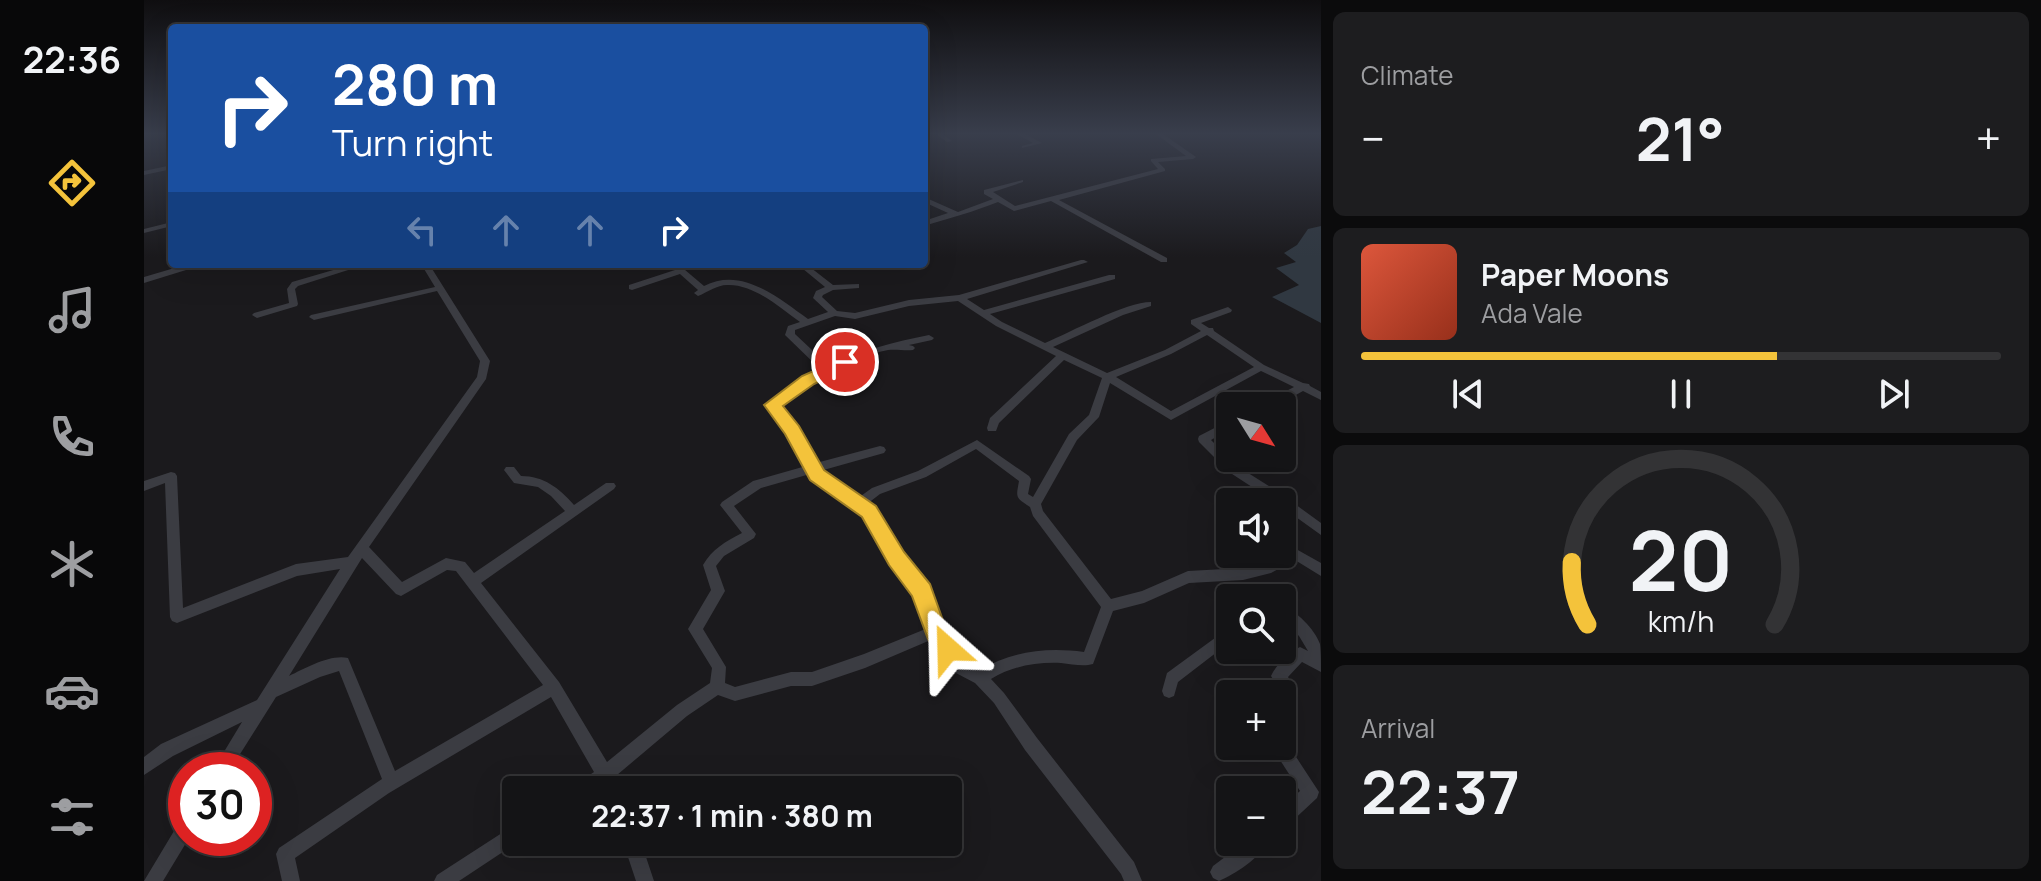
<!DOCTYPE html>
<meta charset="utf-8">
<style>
body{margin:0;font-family:Manrope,sans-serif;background:#1d1d1f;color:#f1f3f6;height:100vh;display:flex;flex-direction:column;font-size:30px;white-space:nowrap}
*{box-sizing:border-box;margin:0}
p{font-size:26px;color:#9d9ea1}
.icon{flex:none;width:44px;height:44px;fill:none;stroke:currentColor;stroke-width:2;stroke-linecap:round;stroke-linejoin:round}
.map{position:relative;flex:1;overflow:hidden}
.panel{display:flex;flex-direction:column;gap:12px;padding:12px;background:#0b0b0c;width:720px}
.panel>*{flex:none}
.hud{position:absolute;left:24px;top:24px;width:760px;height:244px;border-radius:8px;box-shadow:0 8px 32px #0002,0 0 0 2px #333335;background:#1a4fa0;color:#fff;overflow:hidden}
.needle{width:52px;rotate:127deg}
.buttons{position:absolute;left:1072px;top:392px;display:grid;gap:16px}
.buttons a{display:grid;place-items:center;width:80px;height:80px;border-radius:8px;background:#141416;box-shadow:0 8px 32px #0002,0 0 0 2px #333335;font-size:40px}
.speed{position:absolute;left:24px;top:752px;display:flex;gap:16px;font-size:40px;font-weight:700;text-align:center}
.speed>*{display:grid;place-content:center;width:104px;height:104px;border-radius:50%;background:#141416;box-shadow:0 8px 32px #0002,0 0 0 2px #333335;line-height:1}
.speed .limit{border:12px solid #d22;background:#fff;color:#111}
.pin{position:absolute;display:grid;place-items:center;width:68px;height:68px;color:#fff;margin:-34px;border:4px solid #fff;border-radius:50%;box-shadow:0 2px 8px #0007}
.me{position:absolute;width:88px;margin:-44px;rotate:335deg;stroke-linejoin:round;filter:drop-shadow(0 0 6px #0008)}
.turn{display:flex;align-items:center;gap:28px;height:168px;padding:0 32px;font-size:36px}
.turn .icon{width:104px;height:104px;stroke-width:2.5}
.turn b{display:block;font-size:56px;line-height:68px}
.lanes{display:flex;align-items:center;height:76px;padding:0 32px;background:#0003;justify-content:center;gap:40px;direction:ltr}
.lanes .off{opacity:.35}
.big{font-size:60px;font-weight:700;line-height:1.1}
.panel .widget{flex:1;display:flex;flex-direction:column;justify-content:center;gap:12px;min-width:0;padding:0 28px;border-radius:12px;background:#1d1d1f}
.panel .dial{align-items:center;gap:0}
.dial svg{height:208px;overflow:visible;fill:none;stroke:#333335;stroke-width:7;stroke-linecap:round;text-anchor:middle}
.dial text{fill:#f1f3f6;stroke:none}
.song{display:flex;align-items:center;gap:24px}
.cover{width:96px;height:96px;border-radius:12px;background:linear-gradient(135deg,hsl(10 70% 55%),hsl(10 70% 35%))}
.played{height:8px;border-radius:4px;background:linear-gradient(90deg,#f4c33b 65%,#333335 65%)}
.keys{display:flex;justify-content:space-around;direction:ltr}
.heat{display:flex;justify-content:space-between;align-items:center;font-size:44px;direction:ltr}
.trip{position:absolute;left:358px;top:776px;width:460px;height:80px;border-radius:8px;background:#141416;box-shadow:0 8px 32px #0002,0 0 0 2px #333335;font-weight:700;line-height:80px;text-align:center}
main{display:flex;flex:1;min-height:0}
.dock{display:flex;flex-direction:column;width:144px;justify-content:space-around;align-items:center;background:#080809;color:#9d9ea1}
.dock .icon{width:56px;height:56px}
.dock .selected{color:#f4c33b}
.dock b{font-size:36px;color:#f1f3f6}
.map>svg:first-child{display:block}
</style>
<main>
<nav class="dock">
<b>22:36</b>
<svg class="icon selected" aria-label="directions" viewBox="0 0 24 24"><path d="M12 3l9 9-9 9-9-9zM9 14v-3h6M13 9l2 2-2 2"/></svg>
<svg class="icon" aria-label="music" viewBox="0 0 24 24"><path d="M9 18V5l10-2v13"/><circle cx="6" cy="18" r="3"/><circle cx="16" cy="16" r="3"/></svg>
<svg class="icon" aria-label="phone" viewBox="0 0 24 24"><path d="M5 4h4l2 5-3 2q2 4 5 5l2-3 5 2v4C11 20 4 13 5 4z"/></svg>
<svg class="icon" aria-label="climate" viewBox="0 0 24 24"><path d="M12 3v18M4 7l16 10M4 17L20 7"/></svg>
<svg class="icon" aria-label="car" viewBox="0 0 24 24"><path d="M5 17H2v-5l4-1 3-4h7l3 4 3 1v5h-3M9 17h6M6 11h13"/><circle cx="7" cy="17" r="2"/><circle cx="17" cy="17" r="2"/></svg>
<svg class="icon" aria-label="filters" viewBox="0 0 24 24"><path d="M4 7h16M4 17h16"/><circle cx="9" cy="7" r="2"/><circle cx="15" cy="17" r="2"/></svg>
</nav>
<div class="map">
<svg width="1177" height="881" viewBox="0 0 1177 881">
<rect width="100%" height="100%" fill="#1b1a1d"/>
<!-- water -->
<path fill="#303841" d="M1177,226V323L1128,297L1155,285L1132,268L1152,262L1140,253L1153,245L1164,229Z"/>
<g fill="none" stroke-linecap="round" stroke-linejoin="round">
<!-- minor -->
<path fill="#3b3c42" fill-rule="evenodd" d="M792,134H799L808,141L803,142Z
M873,134H881L898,143L878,148V146L889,143Z
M1012,134H1019L1052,157L1049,159L1014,162L1021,169V171L915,200L1023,258V262H1017L907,201L870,211L854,202C829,212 806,218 780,226V221L804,213L780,202V197L814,212L849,199L840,194V190L879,180V182L849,192L871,206L1014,169L1007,161V159L1042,156Z
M28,165V169L0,175V171Z
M28,222V226L0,233V229Z
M937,260H940L944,262L823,299L840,310L965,275H971V279L846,314L858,322L901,343C927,332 982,302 1007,302V306L979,315L909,347L963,373L1021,350L1057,331L1047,324V320L1084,307L1088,310L1087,312L1057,323L1065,328H1069L1070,331L1120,365L1159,383L1165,384L1166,386L1177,392V400L1159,391L1132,406H1118L1119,403L1150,387L1117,371L1027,420L966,383L955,417L933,440L897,504L899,511L967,599L998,591L1044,571L1099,568L1120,564L1152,549L1177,563V576L1151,560L1127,573L1099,580L1045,583L1000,603L969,611L949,664C939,667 928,664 917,663C892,662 868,666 847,679L860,693L893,738L990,862L998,881H980L977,874L881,750L850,703L831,683L810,672L789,639L721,668L668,686H647L591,701L574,695L543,716L473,775L478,790H462L460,785L452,790H430L432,784L450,772L407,697L245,793L151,858L156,881H138L132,854L135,848L238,779L195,671L176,677L132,697L86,770H69L98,722L29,756L0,775V757L17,744L113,700L196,569L153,576L33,623L28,621L26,617L21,483L0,491V481L27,472L31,473L33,476L39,608L152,564L204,557L333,377L336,361L293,291L170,320L165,317L167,315L291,287L277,264H285L346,361L342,379L225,547L258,582L302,558L321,562L330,573L421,511L407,496L394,487L370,483L360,470L362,467H370L377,476C400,476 415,488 430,505L462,483H470L472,486L470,489L337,583L415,682L463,762L533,705L566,683L568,668L544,629L567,590L559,565C568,549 581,542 598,533L576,505L578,502L609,481L662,466L644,432L624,405L660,378L677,370L641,335L644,326L656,322C635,307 610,284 583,285C573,285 564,292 554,296L550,293L554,290L536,274L488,290L485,289V285L531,270L525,264H534L560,286C598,266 634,298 664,319L684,312L669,298L672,291L681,287L653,264H662L689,285L715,284V288L689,290L679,295L678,297L693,311L711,313L765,300L815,295ZM814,301L852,326L912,356L846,418L843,428L844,431H852L855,423L920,360L958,378L945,415L925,434L889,497L884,494L887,479L885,476L833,440L774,471L728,488L714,498L676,471L740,453L742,450L740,447L736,446L672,463L652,427L635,406C664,385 708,356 744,350C753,349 761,351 769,350L771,348L769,346L765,345L788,340L790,338L785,335C750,342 717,350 685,366L651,334V330L691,316L711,319L765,306ZM1063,335L1110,367L1027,411L972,377L1027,354ZM832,449L875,481C872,498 871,497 886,507L889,516L957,607L940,652C903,647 868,651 836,670L820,662L798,628L783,587L757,554L729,509L723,504L736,494L782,477ZM666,474L669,478L721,515L747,562L772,594L784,628L720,654L668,672H647L591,687L581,683L582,667L559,629L581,591L572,566L580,556L610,538L612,534L590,506L617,488ZM218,558L252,594L257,596L303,570L312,571L399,685L251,771L204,658C186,654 162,668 145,676Z
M44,264H73L69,266H55L0,283V277Z
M210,264H223L154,286L151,289L154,304L153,306L113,318L108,315L110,313L145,303L143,289L148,282Z
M1086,420V429L1067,440L1093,466L1133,491L1177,523V535L1138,507V502H1131L1085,472L1055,442L1054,439L1055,436Z
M1138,605C1153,612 1170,628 1176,644C1177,652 1177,664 1177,672L1158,662L1144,677L1151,689L1143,701L1138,703V694H1131L1135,689L1127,676C1132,665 1145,652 1156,647L1164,651L1155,636L1138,620Z
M1086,627V642L1034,682L1030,696L1025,698L1020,696L1018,691L1023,673Z
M1138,739L1141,740L1175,792L1173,798L1144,825L1138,827V807L1156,791L1127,746H1138Z
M42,818V838H45L19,881H0L36,821Z
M372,824V842H374L315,881H290L293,875Z
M479,842H497L510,881H492Z
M1101,842H1123C1115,859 1091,874 1075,881L1069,878L1066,872L1069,866Z"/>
</g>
<!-- sky -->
<linearGradient id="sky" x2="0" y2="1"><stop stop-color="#0f0e10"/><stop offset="0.52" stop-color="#393e4c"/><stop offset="1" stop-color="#393e4c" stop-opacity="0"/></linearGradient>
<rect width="1177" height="257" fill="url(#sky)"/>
<!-- route -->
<path fill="#f4c33b" stroke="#9f7f26" stroke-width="2" d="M701,357L709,362L707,366L670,384L639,406L655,426L680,470L732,506L760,552L786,584L801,626L816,649L812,657L804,660L795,657L784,639L768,596L745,565L718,517L666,480L641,434L620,405L658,376Z"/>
</svg>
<div class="buttons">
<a><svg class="needle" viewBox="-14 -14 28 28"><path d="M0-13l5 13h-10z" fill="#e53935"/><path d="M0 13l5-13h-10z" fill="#9d9ea1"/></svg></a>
<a><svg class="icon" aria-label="sound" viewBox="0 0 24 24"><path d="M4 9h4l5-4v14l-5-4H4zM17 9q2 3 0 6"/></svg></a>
<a><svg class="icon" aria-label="search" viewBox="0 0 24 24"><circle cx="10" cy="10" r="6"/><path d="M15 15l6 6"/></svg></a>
<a>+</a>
<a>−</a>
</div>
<div class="speed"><div class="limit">30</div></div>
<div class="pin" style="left:701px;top:362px;background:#d93025"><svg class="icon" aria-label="arrive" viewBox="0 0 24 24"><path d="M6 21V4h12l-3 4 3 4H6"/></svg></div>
<svg class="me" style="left:804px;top:649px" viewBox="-20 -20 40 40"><path d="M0-17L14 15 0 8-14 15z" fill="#f4c33b" stroke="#fff" stroke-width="4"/></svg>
<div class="trip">22:37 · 1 min · 380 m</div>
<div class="hud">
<div class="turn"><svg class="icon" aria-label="right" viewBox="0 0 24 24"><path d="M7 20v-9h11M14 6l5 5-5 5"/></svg><div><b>280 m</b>Turn right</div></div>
<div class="lanes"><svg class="icon off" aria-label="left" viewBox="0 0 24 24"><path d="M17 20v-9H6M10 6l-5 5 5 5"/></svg><svg class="icon off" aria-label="ahead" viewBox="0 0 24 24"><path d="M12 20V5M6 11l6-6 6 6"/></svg><svg class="icon off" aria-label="ahead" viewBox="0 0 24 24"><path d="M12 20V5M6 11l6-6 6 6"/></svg><svg class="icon" aria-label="right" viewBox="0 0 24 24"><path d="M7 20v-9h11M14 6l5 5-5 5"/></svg></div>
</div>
</div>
<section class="panel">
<div class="widget"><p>Climate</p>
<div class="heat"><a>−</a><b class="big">21°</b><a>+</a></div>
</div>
<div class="widget">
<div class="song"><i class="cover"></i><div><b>Paper Moons</b><p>Ada Vale</p></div></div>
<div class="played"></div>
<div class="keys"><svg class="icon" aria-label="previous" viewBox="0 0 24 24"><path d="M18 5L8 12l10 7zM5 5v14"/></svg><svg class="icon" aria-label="pause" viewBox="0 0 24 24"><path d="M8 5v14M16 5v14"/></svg><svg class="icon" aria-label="next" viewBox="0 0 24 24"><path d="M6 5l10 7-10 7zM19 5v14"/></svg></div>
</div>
<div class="widget dial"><svg viewBox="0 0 100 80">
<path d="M14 69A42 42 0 1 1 86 69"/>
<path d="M14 69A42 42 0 0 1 8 45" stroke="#f4c33b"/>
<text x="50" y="56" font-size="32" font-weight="700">20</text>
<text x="50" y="72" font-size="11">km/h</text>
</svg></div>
<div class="widget"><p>Arrival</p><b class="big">22:37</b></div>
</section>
</main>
